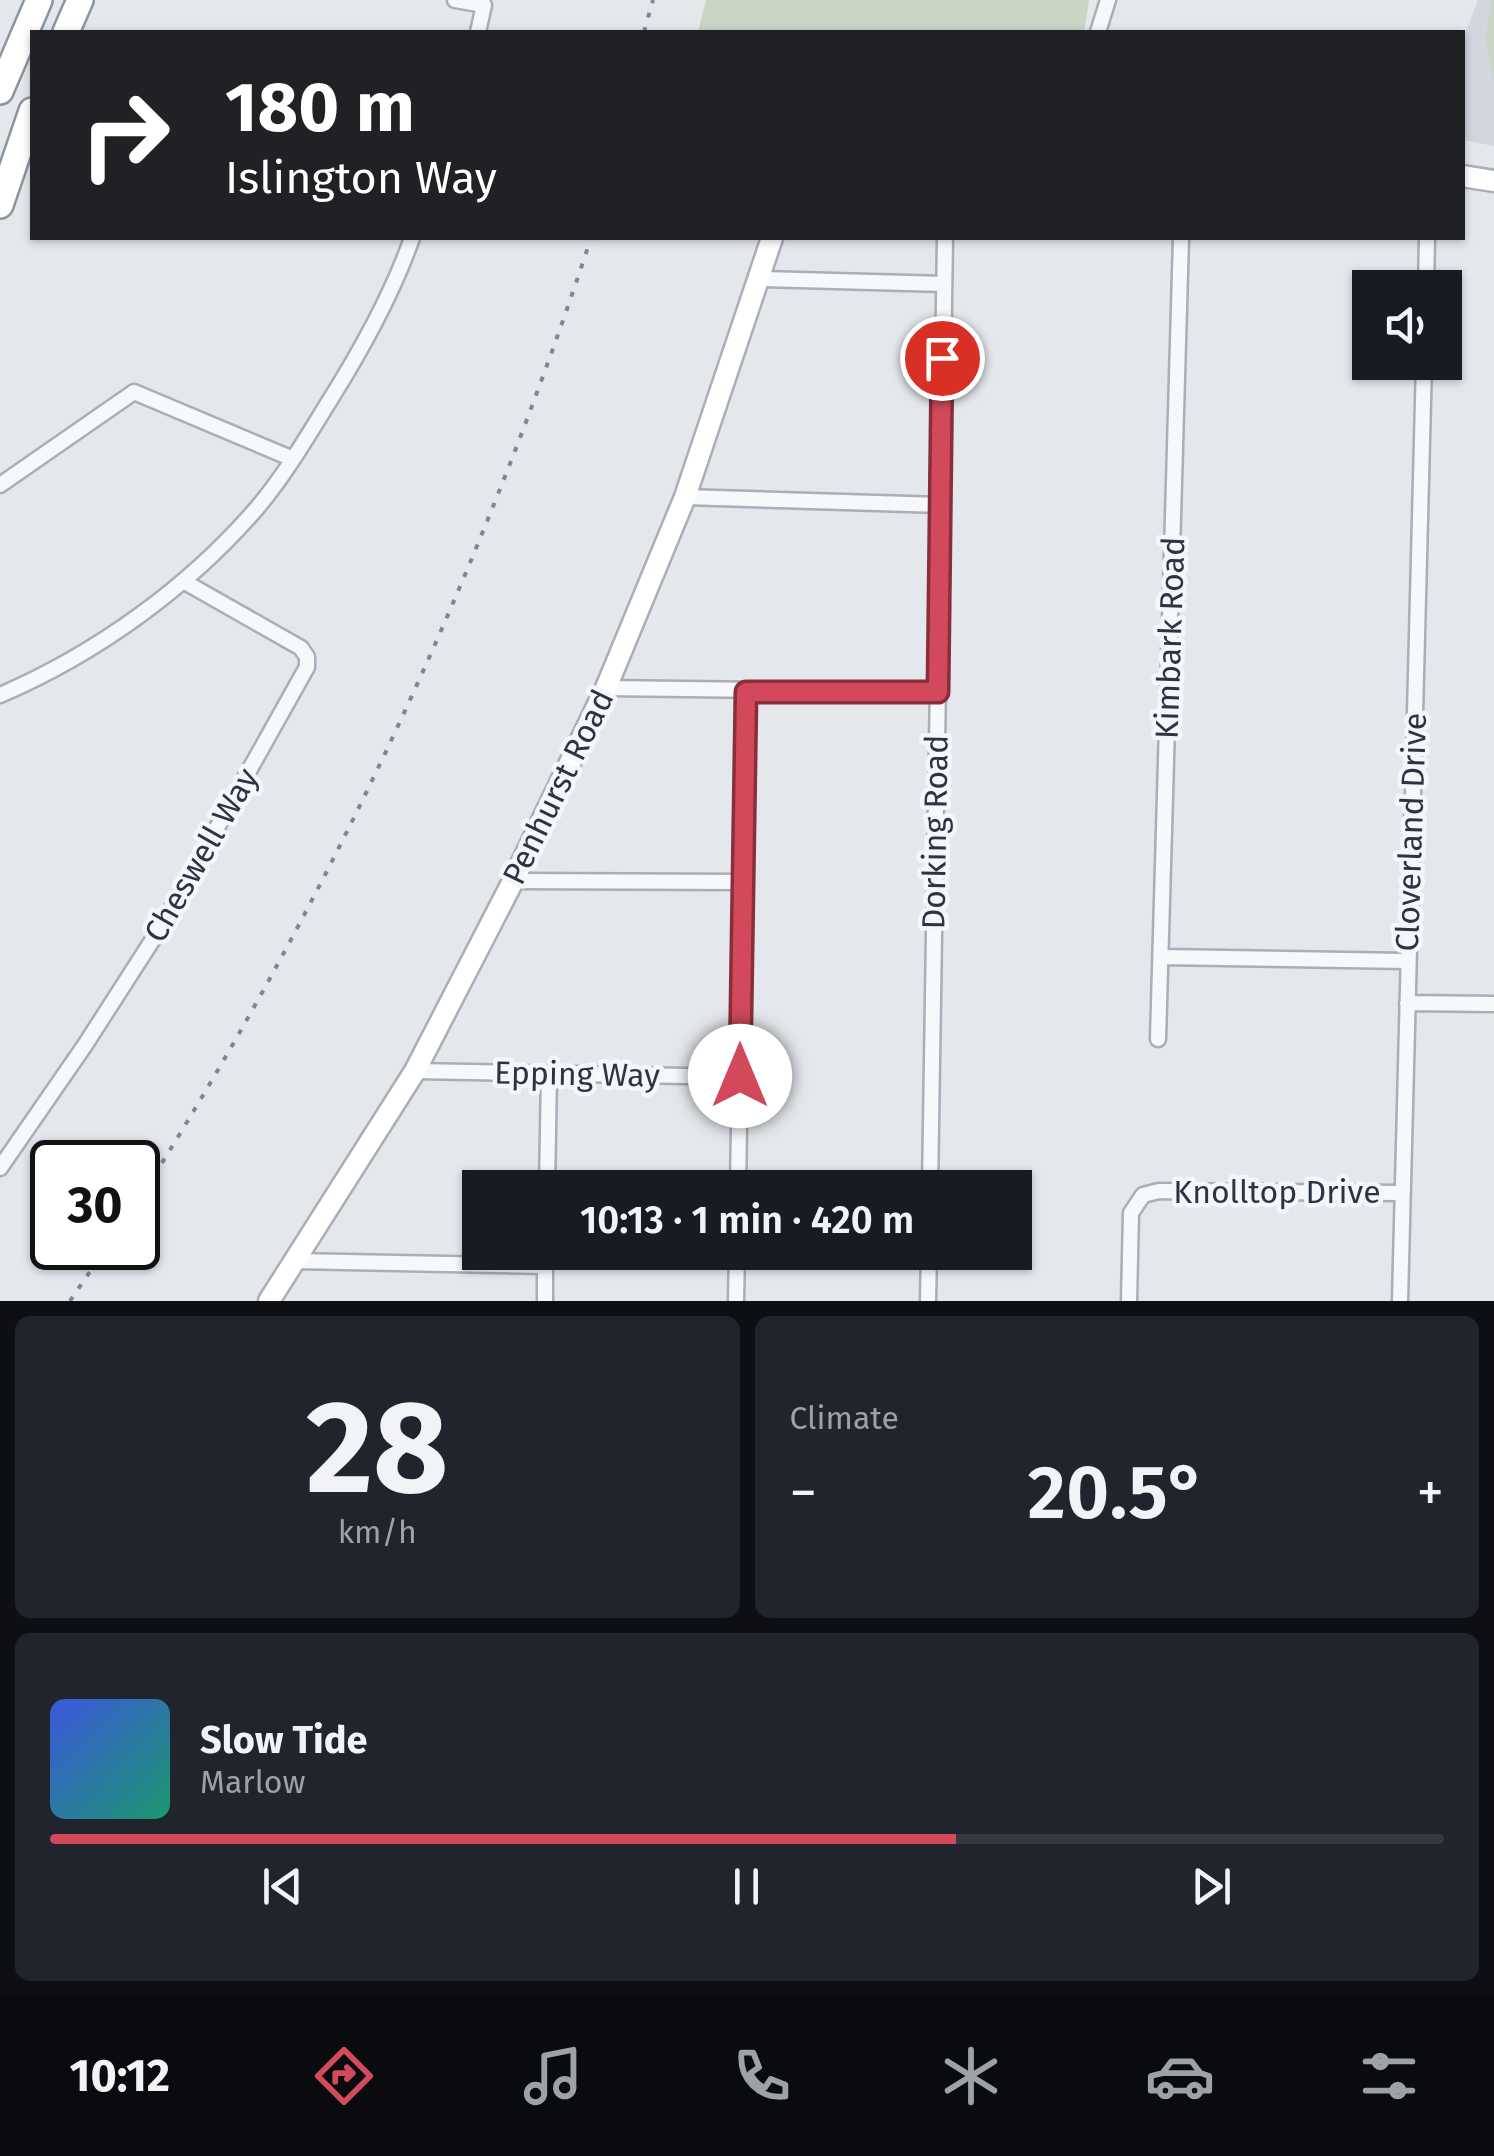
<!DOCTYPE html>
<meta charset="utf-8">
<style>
body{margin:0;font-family:"Fira Sans",sans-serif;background:#20242c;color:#f1f3f6;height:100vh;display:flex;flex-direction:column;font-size:38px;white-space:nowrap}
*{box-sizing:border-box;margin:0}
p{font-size:32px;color:#9ea1a6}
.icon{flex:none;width:55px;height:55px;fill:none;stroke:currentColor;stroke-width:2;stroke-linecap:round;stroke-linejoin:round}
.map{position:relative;height:1301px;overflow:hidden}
.drawer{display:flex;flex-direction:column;gap:15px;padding:15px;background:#0d0f14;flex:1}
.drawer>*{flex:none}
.banner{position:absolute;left:30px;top:30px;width:1435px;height:210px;border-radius:0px;box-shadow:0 2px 8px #0004;background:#202124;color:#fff;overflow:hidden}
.tools{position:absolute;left:1352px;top:270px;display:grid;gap:20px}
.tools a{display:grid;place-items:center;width:110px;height:110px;border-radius:0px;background:#171b24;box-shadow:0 2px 8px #0004;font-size:50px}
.speed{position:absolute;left:30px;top:1140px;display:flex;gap:20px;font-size:50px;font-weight:700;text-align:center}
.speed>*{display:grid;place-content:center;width:130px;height:130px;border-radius:50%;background:#171b24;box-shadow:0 2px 8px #0004;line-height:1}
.speed .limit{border:5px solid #111;border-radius:15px;background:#fff;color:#111}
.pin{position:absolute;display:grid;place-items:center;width:85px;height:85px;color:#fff;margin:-42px;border:5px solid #fff;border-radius:50%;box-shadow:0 2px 10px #0007}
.me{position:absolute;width:110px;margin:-55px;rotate:0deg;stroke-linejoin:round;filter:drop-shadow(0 0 8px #0008)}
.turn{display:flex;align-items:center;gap:35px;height:210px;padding:0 30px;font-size:45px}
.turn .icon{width:130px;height:130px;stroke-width:2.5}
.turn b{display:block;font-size:70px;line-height:85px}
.big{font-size:75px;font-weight:600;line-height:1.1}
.drawer .tile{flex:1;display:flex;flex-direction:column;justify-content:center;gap:15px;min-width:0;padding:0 35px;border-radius:15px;background:#20242c}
.drawer .dial{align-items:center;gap:0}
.dial b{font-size:130px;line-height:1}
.song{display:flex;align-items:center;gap:30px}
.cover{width:120px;height:120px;border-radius:15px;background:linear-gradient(135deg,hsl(230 70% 55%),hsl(160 70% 35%))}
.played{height:10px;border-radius:5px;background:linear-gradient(90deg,#d1495b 65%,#363941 65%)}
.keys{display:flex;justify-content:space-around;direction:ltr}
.heat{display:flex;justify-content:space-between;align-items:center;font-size:55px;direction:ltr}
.drawer .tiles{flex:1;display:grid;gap:15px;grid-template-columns:1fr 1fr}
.tile:last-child{grid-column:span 2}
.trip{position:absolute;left:462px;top:1170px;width:570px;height:100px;border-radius:0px;background:#171b24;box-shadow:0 2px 8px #0004;font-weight:600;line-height:100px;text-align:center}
.tab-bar{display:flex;height:160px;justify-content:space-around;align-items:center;background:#090b0e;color:#9ea1a6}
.tab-bar .icon{width:70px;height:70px}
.tab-bar .on{color:#d1495b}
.tab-bar b{font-size:45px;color:#f1f3f6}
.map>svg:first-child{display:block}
</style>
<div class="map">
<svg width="1494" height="1301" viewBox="0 0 1494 1301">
<rect width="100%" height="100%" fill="#e4e7ec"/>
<!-- built -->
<path fill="#d2d6de" d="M1478,0H1494V146L1463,140L1462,41Z"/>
<!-- green -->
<path fill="#c9d6c5" d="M706,0H1089L1084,32H698Z
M1491,0H1494V82L1486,39Z"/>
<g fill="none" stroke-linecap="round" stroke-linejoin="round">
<!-- street casing -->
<g stroke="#a9aeb7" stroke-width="19">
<path id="street" d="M455,0L484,5L478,32
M1098,32L1108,0
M760,279L944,284
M1426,288L1427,238
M0,485L134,392L293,459
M685,497L941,505
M606,688L938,692
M0,695C96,654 189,587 257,508C285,475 307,437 330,400C362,349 392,295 412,238
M513,881L741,882
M1161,957L1407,961
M1407,1003L1494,1004
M1158,1039L1181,238
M415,1071L740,1077
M0,1168L85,1045L166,919L307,667V657L301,648L183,581
M547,1188L549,1073
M738,1188L746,692
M930,1188L945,238
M295,1261L545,1266
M545,1301V1252
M736,1301L737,1252
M928,1301L929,1252
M1129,1301L1131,1213L1143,1195L1159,1191L1402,1193
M1400,1301L1424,362"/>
</g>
<!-- secondary casing -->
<g stroke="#a9aeb7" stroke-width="25">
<path id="secondary" d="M1462,176L1494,181
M269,1301L415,1071L513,881L606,688L685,497L772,238"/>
</g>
<!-- highway casing -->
<g stroke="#8b94a3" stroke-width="30">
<path id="highway" d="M66,32L80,0
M0,91L39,0
M0,205L32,111"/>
</g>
<!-- street -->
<use href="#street" stroke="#f7f8fa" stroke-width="14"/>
<!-- secondary -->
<use href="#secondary" stroke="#fff" stroke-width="20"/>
<!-- highway -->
<use href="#highway" stroke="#fff" stroke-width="25"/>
<!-- rail -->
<path stroke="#7d8696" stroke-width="4" stroke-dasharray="5 10" stroke-linecap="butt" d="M644,32L653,0
M138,1201C329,901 480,575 591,238
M70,1301L106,1248"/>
</g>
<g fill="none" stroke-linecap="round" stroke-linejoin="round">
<!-- route casing -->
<g stroke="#882f3b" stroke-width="25">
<path id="route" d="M740,1076L746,692H938L942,358"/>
</g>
<!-- route -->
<use href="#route" stroke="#d1495b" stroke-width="18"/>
</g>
<g text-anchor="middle" stroke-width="9" stroke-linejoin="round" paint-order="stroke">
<!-- street labels -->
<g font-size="32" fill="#2b3445" stroke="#f4f6f9">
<text transform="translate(1170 638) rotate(-88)" y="11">Kimbark Road</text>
<text transform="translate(558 787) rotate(-64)" y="11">Penhurst Road</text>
<text transform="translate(935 832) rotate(-89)" y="11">Dorking Road</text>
<text transform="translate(1411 832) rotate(-88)" y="11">Cloverland Drive</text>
<text transform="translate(201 855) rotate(-60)" y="11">Cheswell Way</text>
<text transform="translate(577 1074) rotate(1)" y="11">Epping Way</text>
<text x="1277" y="1203">Knolltop Drive</text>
</g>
</g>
</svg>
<div class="tools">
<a><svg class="icon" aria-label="sound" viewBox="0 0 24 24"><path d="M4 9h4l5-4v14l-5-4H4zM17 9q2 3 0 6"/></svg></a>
</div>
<div class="speed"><div class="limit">30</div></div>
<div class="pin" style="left:942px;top:358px;background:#d93025"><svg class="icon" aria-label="arrive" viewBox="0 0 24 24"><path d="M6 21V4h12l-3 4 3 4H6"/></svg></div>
<svg class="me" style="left:740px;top:1076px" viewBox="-20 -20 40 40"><circle r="19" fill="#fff"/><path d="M0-13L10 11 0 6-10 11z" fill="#d1495b"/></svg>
<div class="trip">10:13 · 1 min · 420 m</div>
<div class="banner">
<div class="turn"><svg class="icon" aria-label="right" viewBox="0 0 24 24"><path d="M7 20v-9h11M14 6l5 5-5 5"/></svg><div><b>180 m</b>Islington Way</div></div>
</div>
</div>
<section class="drawer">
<div class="tiles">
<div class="tile dial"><b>28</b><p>km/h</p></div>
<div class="tile"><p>Climate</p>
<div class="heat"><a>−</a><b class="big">20.5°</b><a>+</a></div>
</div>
<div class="tile">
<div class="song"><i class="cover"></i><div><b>Slow Tide</b><p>Marlow</p></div></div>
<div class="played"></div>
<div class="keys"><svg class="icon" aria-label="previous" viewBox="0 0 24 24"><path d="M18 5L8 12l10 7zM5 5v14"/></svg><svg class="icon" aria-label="pause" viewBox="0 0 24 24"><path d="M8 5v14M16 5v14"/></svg><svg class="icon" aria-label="next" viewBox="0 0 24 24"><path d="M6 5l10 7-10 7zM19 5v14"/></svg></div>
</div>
</div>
</section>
<nav class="tab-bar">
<b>10:12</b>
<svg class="icon on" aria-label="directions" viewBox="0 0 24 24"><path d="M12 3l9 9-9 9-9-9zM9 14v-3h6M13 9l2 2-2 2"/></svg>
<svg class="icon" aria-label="music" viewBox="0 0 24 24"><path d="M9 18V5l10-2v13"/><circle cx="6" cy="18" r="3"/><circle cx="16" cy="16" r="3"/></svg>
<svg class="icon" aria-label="phone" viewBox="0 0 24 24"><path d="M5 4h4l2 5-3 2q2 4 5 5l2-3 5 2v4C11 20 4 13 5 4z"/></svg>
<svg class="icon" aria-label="climate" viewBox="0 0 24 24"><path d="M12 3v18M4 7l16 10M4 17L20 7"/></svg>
<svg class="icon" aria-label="car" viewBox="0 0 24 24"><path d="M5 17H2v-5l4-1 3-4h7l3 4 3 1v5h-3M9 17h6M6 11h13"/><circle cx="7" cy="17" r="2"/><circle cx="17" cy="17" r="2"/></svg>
<svg class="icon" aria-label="filters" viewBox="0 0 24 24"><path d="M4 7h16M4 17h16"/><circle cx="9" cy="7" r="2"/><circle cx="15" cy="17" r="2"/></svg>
</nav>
